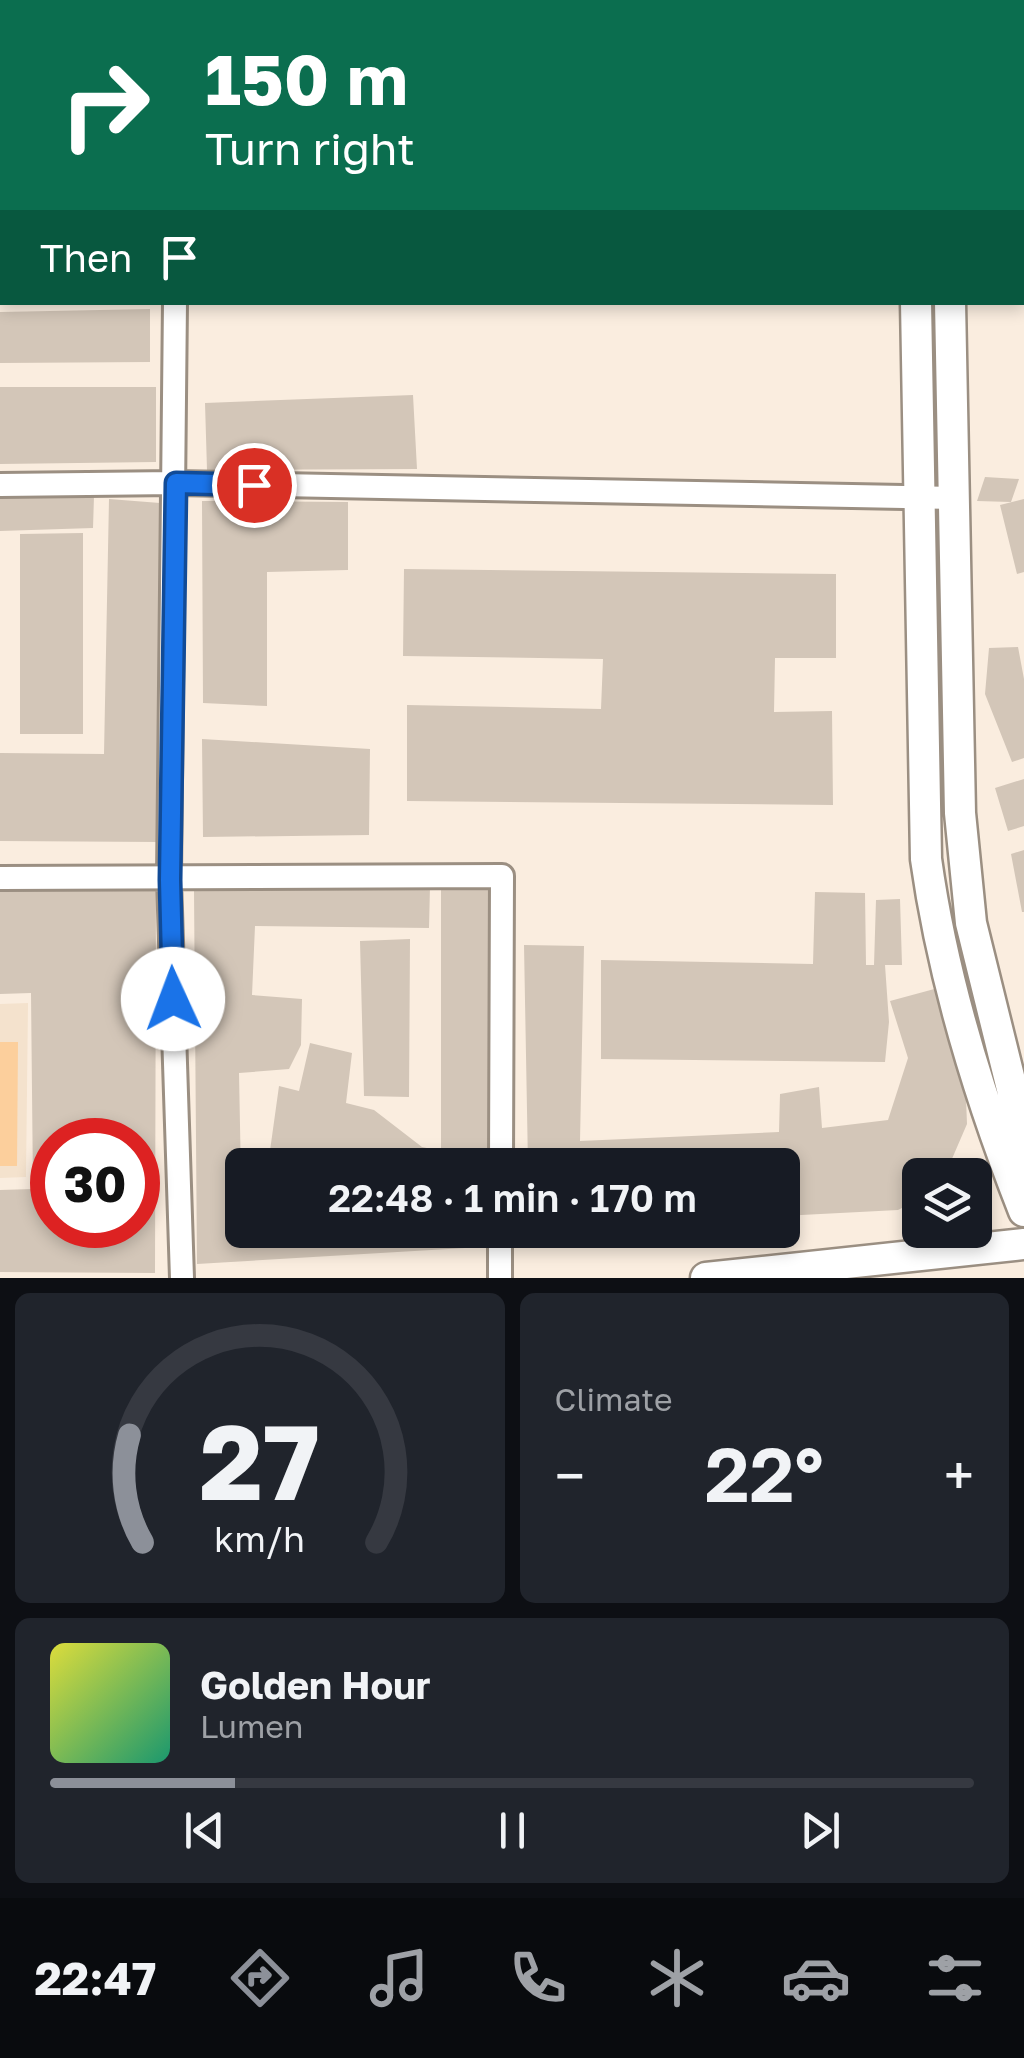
<!DOCTYPE html>
<meta charset="utf-8">
<style>
body{margin:0;font-family:"Golos Text",sans-serif;background:#20242c;color:#f1f3f6;height:100vh;display:flex;flex-direction:column;font-size:38px;white-space:nowrap}
*{box-sizing:border-box;margin:0}
p{font-size:32px;color:#9ea1a6}
.icon{flex:none;width:55px;height:55px;fill:none;stroke:currentColor;stroke-width:2;stroke-linecap:round;stroke-linejoin:round}
.map{position:relative;height:1278px;overflow:hidden}
.sheet{display:flex;flex-direction:column;gap:15px;padding:15px;background:#0d0f14;flex:1}
.sheet>*{flex:none}
.hud{position:absolute;left:0px;top:0px;width:1025px;height:305px;box-shadow:0 5px 15px #0003;background:#0b6e4f;color:#fff;overflow:hidden}
.buttons{position:absolute;left:902px;top:1158px;display:grid;gap:20px}
.buttons a{display:grid;place-items:center;width:90px;height:90px;border-radius:15px;background:#171b24;box-shadow:0 5px 15px #0003;font-size:50px}
.speed{position:absolute;left:30px;top:1118px;display:flex;gap:20px;font-size:50px;font-weight:700;text-align:center}
.speed>*{display:grid;place-content:center;width:130px;height:130px;border-radius:50%;background:#171b24;box-shadow:0 5px 15px #0003;line-height:1}
.speed .limit{border:15px solid #d22;background:#fff;color:#111}
.pin{position:absolute;display:grid;place-items:center;width:85px;height:85px;color:#fff;margin:-42px;border:5px solid #fff;border-radius:50%;box-shadow:0 2px 10px #0007}
.me{position:absolute;width:110px;margin:-55px;rotate:358deg;stroke-linejoin:round;filter:drop-shadow(0 0 8px #0008)}
.turn{display:flex;align-items:center;gap:35px;height:210px;padding:0 40px;font-size:45px}
.turn .icon{width:130px;height:130px;stroke-width:2.5}
.turn b{display:block;font-size:70px;line-height:85px}
.then{display:flex;align-items:center;height:95px;padding:0 40px;background:#0003;gap:20px;font-size:38px}
.big{font-size:75px;font-weight:600;line-height:1.1}
.sheet .widget{flex:1;display:flex;flex-direction:column;justify-content:center;gap:15px;min-width:0;padding:0 35px;border-radius:15px;background:#20242c}
.sheet .dial{align-items:center;gap:0}
.dial svg{height:260px;overflow:visible;fill:none;stroke:#363941;stroke-width:7;stroke-linecap:round;text-anchor:middle}
.dial text{fill:#f1f3f6;stroke:none}
.song{display:flex;align-items:center;gap:30px}
.cover{width:120px;height:120px;border-radius:15px;background:linear-gradient(135deg,hsl(60 70% 55%),hsl(160 70% 35%))}
.played{height:10px;border-radius:5px;background:linear-gradient(90deg,#8c9099 20%,#363941 20%)}
.keys{display:flex;justify-content:space-around;direction:ltr}
.heat{display:flex;justify-content:space-between;align-items:center;font-size:55px;direction:ltr}
.sheet .tiles{flex:1;display:grid;gap:15px;grid-template-columns:1fr 1fr}
.widget:last-child{grid-column:span 2}
.trip{position:absolute;left:225px;top:1148px;width:575px;height:100px;border-radius:15px;background:#171b24;box-shadow:0 5px 15px #0003;font-weight:600;line-height:100px;text-align:center}
.menu{display:flex;height:160px;justify-content:space-around;align-items:center;background:#090b0e;color:#9ea1a6}
.menu .icon{width:70px;height:70px}
.menu .on{color:#8c9099}
.menu b{font-size:45px;color:#f1f3f6}
.map>svg:first-child{display:block}
</style>
<div class="map">
<svg width="1024" height="1278" viewBox="0 0 1024 1278">
<rect width="100%" height="100%" fill="#faeddf"/>
<!-- built -->
<path fill="#f4e2cd" d="M28,1003L26,1177L0,1178V1004Z"/>
<!-- green -->
<path fill="#fccf9c" d="M0,1042H18L17,1166H0Z"/>
<!-- building -->
<path fill="#d3c6b8" fill-rule="evenodd" d="M150,309V362L0,363V312Z
M0,387H156V462L0,464Z
M413,395L417,469L207,470L205,403Z
M985,477L1019,479L1011,502L977,501Z
M94,496L93,528L0,531V497Z
M109,499L160,503L158,842L0,841V753L104,754Z
M1024,499V572L1017,574L1000,505Z
M202,501L348,502V570L267,572V706L203,703Z
M83,533V734H20V534Z
M404,569L836,574V658H775L774,712L832,711L833,805L407,801V705L601,709L603,659L403,656Z
M1018,647L1024,679V758L1012,762L985,694L989,648Z
M202,739L370,749L369,835L203,837Z
M1024,779V826L1008,831L995,788Z
M1024,850V912H1022L1011,854Z
M441,885L492,886V1165H268L279,1086L299,1091L310,1043L352,1053L346,1103L374,1110L422,1147L441,1151Z
M430,886L429,928L255,926L252,995L302,999L301,1045L289,1069L239,1073L242,1230H488L482,1247L197,1264L194,891Z
M0,888L156,889L155,1273L0,1272V1190L33,1189L31,993L0,994ZM52,1140H138V1225H52Z
M815,892L865,893L866,965H874L876,900L900,899L902,965H885L889,1022L885,1062L601,1059V960L813,964Z
M410,939L409,1097L364,1096L360,941Z
M524,945L584,946L580,1141L779,1132L780,1094L819,1087L822,1128L888,1120L908,1058L890,1001L938,988L965,1073L967,1124L945,1175H920V1199L898,1210L782,1216V1165H528Z"/>
<g fill="none" stroke-linecap="round" stroke-linejoin="round">
<!-- minor casing -->
<g stroke="#9b8f82" stroke-width="28">
<path id="minor" d="M176,2V0
M0,93H2
M175,302L169,879L182,1278
M0,485L175,483L955,498
M0,878L502,876L501,1165
M500,1278V1230"/>
</g>
<!-- secondary casing -->
<g stroke="#9b8f82" stroke-width="35">
<path id="secondary" d="M911,0V2
M943,0V2
M916,302L926,859C943,980 979,1097 1024,1211
M950,302L960,813L971,923L1016,1105L1024,1161
M706,1278L1024,1244"/>
</g>
<!-- minor -->
<use href="#minor" stroke="#fff" stroke-width="22"/>
<!-- secondary -->
<use href="#secondary" stroke="#fff" stroke-width="30"/>
</g>
<g fill="none" stroke-linecap="round" stroke-linejoin="round">
<!-- route casing -->
<g stroke="#114b97" stroke-width="25">
<path id="route" d="M173,999L170,880L176,483L254,485"/>
</g>
<!-- route -->
<use href="#route" stroke="#1a73e8" stroke-width="18"/>
</g>
</svg>
<div class="buttons">
<a><svg class="icon" aria-label="layers" viewBox="0 0 24 24"><path d="M12 4l9 5-9 5-9-5zM3 14l9 5 9-5"/></svg></a>
</div>
<div class="speed"><div class="limit">30</div></div>
<div class="pin" style="left:254px;top:485px;background:#d93025"><svg class="icon" aria-label="arrive" viewBox="0 0 24 24"><path d="M6 21V4h12l-3 4 3 4H6"/></svg></div>
<svg class="me" style="left:173px;top:999px" viewBox="-20 -20 40 40"><circle r="19" fill="#fff"/><path d="M0-13L10 11 0 6-10 11z" fill="#1a73e8"/></svg>
<div class="trip">22:48 · 1 min · 170 m</div>
<div class="hud">
<div class="turn"><svg class="icon" aria-label="right" viewBox="0 0 24 24"><path d="M7 20v-9h11M14 6l5 5-5 5"/></svg><div><b>150 m</b>Turn right</div></div>
<div class="then">Then<svg class="icon" aria-label="arrive" viewBox="0 0 24 24"><path d="M6 21V4h12l-3 4 3 4H6"/></svg></div>
</div>
</div>
<section class="sheet">
<div class="tiles">
<div class="widget dial"><svg viewBox="0 0 100 80">
<path d="M14 69A42 42 0 1 1 86 69"/>
<path d="M14 69A42 42 0 0 1 10 36" stroke="#8c9099"/>
<text x="50" y="56" font-size="32" font-weight="700">27</text>
<text x="50" y="72" font-size="11">km/h</text>
</svg></div>
<div class="widget"><p>Climate</p>
<div class="heat"><a>−</a><b class="big">22°</b><a>+</a></div>
</div>
<div class="widget">
<div class="song"><i class="cover"></i><div><b>Golden Hour</b><p>Lumen</p></div></div>
<div class="played"></div>
<div class="keys"><svg class="icon" aria-label="previous" viewBox="0 0 24 24"><path d="M18 5L8 12l10 7zM5 5v14"/></svg><svg class="icon" aria-label="pause" viewBox="0 0 24 24"><path d="M8 5v14M16 5v14"/></svg><svg class="icon" aria-label="next" viewBox="0 0 24 24"><path d="M6 5l10 7-10 7zM19 5v14"/></svg></div>
</div>
</div>
</section>
<nav class="menu">
<b>22:47</b>
<svg class="icon on" aria-label="directions" viewBox="0 0 24 24"><path d="M12 3l9 9-9 9-9-9zM9 14v-3h6M13 9l2 2-2 2"/></svg>
<svg class="icon" aria-label="music" viewBox="0 0 24 24"><path d="M9 18V5l10-2v13"/><circle cx="6" cy="18" r="3"/><circle cx="16" cy="16" r="3"/></svg>
<svg class="icon" aria-label="phone" viewBox="0 0 24 24"><path d="M5 4h4l2 5-3 2q2 4 5 5l2-3 5 2v4C11 20 4 13 5 4z"/></svg>
<svg class="icon" aria-label="climate" viewBox="0 0 24 24"><path d="M12 3v18M4 7l16 10M4 17L20 7"/></svg>
<svg class="icon" aria-label="car" viewBox="0 0 24 24"><path d="M5 17H2v-5l4-1 3-4h7l3 4 3 1v5h-3M9 17h6M6 11h13"/><circle cx="7" cy="17" r="2"/><circle cx="17" cy="17" r="2"/></svg>
<svg class="icon" aria-label="filters" viewBox="0 0 24 24"><path d="M4 7h16M4 17h16"/><circle cx="9" cy="7" r="2"/><circle cx="15" cy="17" r="2"/></svg>
</nav>
